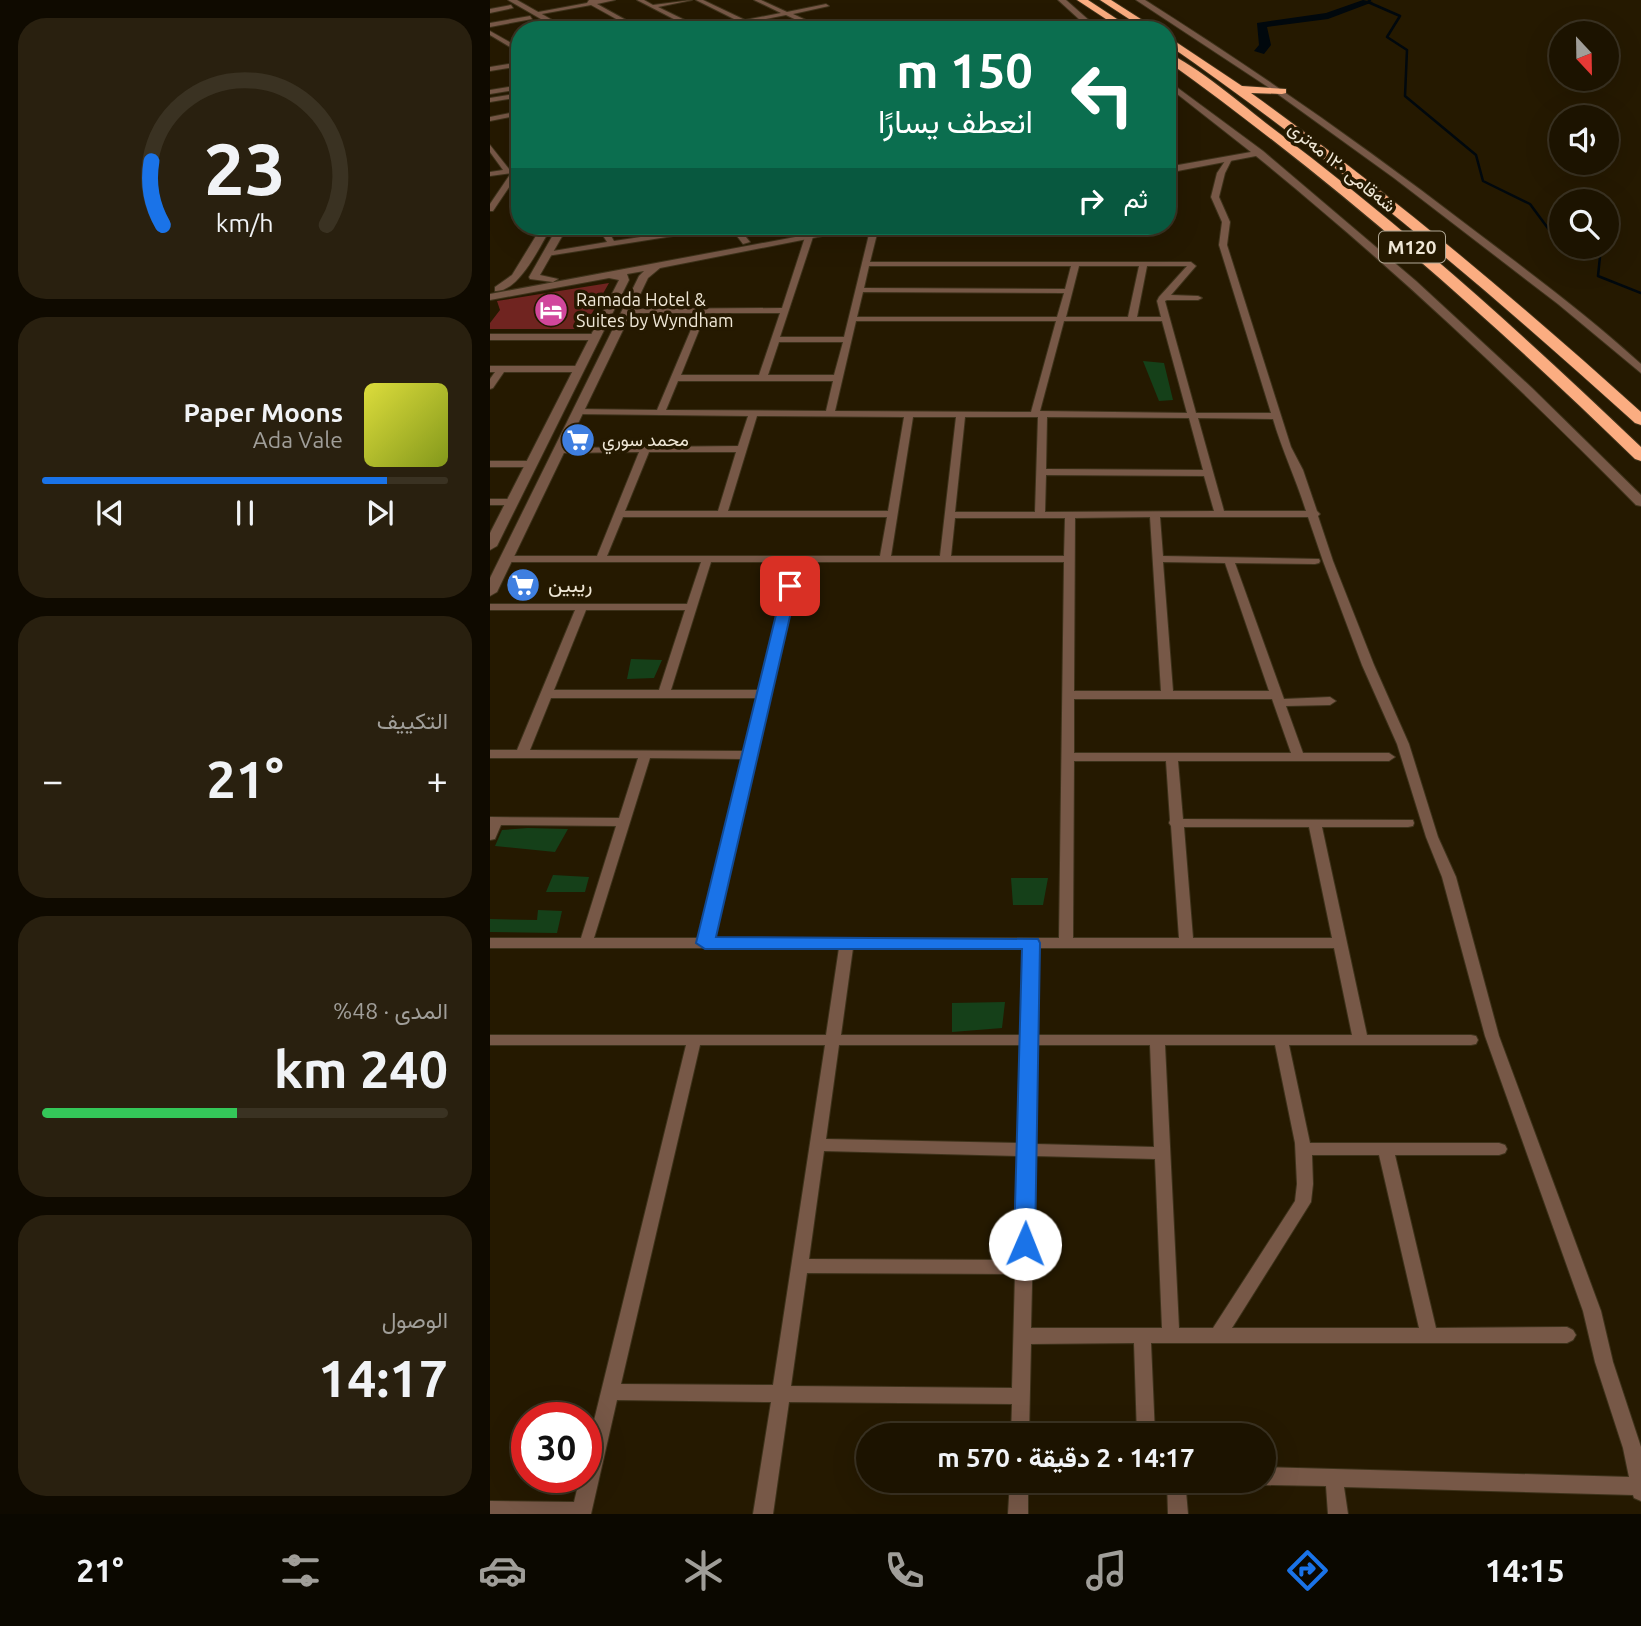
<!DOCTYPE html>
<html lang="ar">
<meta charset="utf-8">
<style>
body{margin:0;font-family:Ubuntu,Vazirmatn,sans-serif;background:#29200f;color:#f1f3f6;direction:rtl;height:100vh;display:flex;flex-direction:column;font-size:26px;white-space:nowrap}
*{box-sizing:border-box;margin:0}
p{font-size:23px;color:#a09e99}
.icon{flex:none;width:38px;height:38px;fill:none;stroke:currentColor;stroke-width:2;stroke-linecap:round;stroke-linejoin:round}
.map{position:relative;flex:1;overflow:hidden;direction:ltr}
.side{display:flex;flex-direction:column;gap:18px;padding:18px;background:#0f0a00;width:490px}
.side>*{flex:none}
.guide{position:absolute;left:21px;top:21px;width:665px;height:214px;border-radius:28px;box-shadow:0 7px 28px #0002,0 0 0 2px #3a3222;direction:rtl;background:#0b6e4f;color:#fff;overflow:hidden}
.needle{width:46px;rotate:158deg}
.buttons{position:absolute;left:1059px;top:21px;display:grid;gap:14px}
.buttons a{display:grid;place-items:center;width:70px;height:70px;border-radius:50%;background:#1c1300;box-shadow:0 7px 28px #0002,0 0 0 2px #3a3222;font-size:35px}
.speed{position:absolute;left:21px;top:1402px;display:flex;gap:14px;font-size:35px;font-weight:700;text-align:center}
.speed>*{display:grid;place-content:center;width:91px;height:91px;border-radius:50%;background:#1c1300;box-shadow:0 7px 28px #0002,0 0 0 2px #3a3222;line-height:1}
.speed .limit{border:10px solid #d22;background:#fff;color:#111}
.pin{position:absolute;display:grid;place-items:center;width:60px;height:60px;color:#fff;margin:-30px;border-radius:14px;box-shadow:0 4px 10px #0006}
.me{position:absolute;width:77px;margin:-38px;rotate:1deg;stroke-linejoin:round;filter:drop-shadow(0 0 5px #0008)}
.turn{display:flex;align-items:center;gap:24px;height:147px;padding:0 28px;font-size:32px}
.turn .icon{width:91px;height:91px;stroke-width:2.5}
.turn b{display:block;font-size:49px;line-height:60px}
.then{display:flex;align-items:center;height:66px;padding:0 28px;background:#0003;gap:14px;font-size:26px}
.big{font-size:52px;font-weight:700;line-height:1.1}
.side .tile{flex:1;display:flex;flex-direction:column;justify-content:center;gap:10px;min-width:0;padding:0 24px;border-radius:28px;background:#29200f}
.side .dial{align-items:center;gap:0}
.dial svg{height:182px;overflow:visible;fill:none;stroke:#3a3222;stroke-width:7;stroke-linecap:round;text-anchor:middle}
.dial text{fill:#f1f3f6;stroke:none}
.song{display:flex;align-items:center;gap:21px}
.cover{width:84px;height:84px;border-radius:10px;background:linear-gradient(135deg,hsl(60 70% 55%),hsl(70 70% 35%))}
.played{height:7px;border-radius:4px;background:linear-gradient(90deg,#1a73e8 85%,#3a3222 85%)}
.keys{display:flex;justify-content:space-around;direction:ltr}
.heat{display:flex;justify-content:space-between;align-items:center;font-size:38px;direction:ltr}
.charge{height:10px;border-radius:5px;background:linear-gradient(90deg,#34c759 48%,#3a3222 0)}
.trip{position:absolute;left:366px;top:1423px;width:420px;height:70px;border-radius:35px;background:#1c1300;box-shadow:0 7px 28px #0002,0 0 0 2px #3a3222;font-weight:700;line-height:70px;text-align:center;direction:rtl}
.tabs{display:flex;height:112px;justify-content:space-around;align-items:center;background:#0b0800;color:#a09e99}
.tabs .icon{width:49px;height:49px}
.tabs .active{color:#1a73e8}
.tabs b{font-size:32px;color:#f1f3f6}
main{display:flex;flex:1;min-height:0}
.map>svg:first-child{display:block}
</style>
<main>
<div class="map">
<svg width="1151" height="1514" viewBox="0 0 1151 1514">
<rect width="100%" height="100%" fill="#251900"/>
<!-- green -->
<path fill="#154019" d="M653,361L674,363L683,400L669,401Z
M141,659L172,660L164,678L137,679Z
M38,828L78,829L65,852L5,846L12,830Z
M63,875L99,877L95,892H56Z
M521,878H558L553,905H523Z
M48,910L72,911L67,933L0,932V919L47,920Z
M515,1002L512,1028L462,1032V1003Z"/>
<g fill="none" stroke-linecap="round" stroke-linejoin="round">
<!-- stream -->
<path stroke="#01080d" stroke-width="2.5" d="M880,0L878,2L910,16L897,37L917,50L915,96L986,155L993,181L1040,204L1060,231L1071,234
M1111,247L1108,276L1151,293"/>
<!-- river -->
<path fill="#01080d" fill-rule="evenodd" d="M873,0L883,2L838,19L777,27L781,45L774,54L764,51L769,45L767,23L836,13Z"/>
</g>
<!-- building -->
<path fill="#702420" d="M119,283L93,329H0V323L10,310L7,301Z"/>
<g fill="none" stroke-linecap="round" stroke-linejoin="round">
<!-- minor casing -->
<g stroke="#3d321a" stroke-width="2">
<path id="minor" d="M99,0H125L107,4L154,30H146L101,5L46,15L43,13L97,3Z
M147,0H154L163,5L202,0L168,7L211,28L248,21L206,0H213L255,20L291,13L264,0H271L297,12L336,4L339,6L303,14L333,28V30L320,26L289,30L315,24L296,15L220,30H205Z
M21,5L23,8L0,13V9Z
M40,16L42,19L0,27V23Z
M0,31L30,48V53L0,35Z
M30,62V66L0,71V67Z
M30,93V97L0,102V98Z
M30,111V115L0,121V117Z
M0,145L19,169L30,167V171L3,211H0V204L21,173L0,176V172L13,170L0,152Z
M737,158L742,159L735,173L729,197L740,222L737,245L801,447L813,470L827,511L830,514L828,516L843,561L884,665L919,744L948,837L966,877L1009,1036L1111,1311L1123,1362L1151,1447V1501L1144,1498L1143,1495L854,1487L858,1514H838L836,1486L774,1485L767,1482V1480H774V1467L1139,1477L1133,1448L1105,1362L1093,1311L995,1036L952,877L936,837L907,744L872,665L833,561L818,517H670L673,556L829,559L830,561L829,563L825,564L745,563L794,699L840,697L846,701L840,705L796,706L813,753H899L905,757L899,761H688L693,819L923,820L924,823L923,826L918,827H832L877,1035H981L986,1036L988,1040L986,1044L981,1045H799L820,1143H1009L1015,1145L1017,1149L1015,1153L1009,1155H905L946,1328L1077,1327L1083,1330L1086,1335L1083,1340L1077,1343H661L665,1435H647L644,1343L541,1344L539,1435H521L522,1404L299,1402L283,1514H263L281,1402L127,1400L101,1514H0V1501L84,1502L90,1477H96V1453L196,1045H0V1035H336L349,948H0V938H91L126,826L11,825L5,839L0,840V817L129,818L148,758H0V750H27L85,610H0V604H197L211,562H16L11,559L16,556H107L149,452L69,453L64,450L66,448L248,446L258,416L85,414V410L88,409L167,410L208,313H137L133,311L137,309L292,308L315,237L319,235L323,237L290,337H354L381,226H389L380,262H701L706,266L681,295L708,296L712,298L708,300H677L675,301L706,413H781L729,245L732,222L721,197L727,173ZM379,266H581L575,289L374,288ZM589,266H649L638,317H576ZM657,266H697L669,297L667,301L671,317H647ZM373,292L574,293L567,317H367ZM216,313H290L269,375H191ZM366,321H566L541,412L345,411ZM574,321H672L697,413L550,411ZM289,342H353L344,375H278ZM188,381H343L336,411L176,410ZM267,416L414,417L398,511H238ZM423,417H466L450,556H401ZM475,417H548L545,512H465ZM557,417L699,418L713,470L556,469ZM708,418L783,419C792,450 806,479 816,511H734ZM159,452H246L228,511H135ZM556,475L714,476L724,511L555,512ZM133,517H397L390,556H117ZM660,517L671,691H584L585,518ZM465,518H575L574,556H461ZM221,562H300L269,690H181ZM311,562H574L569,938H223ZM673,562L735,563L779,691H683ZM96,610H195L169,690H64ZM61,698H267L254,751L40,750ZM584,699H782L801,753H584ZM160,758L253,759L209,938H104ZM584,761H676L680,820L679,823L681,826L689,938H583ZM694,827H819L842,938H703ZM363,948H535L532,1035H351ZM549,948H844L862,1035H547ZM210,1045H335L283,1385L131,1384ZM349,1045H532L529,1143L336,1139ZM547,1045H660L664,1147L545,1144ZM675,1045H785L805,1143L807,1184L805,1201L723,1328H689ZM334,1151L529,1156L526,1260L319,1259ZM822,1155H889L929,1328H742L821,1202L823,1184ZM545,1156L665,1159L672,1328H541ZM317,1273L525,1274L522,1388L301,1386Z
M107,226H115L124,241L224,226H247L260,242L253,244L240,227L57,256L53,254L57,252L117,242Z
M0,334H106L110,337L106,340H0Z
M0,366H90L94,369L90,372H14L3,388L0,389V379L5,372H0Z
M0,461H41L46,464L41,467H0Z
M0,499H22L27,502L22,505H0Z
M520,1480H538V1514H518Z
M677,1480H695L698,1514H678Z"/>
</g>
<!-- tertiary casing -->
<g stroke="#3d321a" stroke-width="2">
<path id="tertiary" d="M18,0H27L80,30H70Z
M568,0H576L610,30H601Z
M646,0H655C767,71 876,147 981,228C1039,272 1097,315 1151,364V373L1068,304L904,178L778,87Z
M329,28L349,30H325Z
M677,80L773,151L926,281L1042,388L1151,495V506L1146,505C1025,382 900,265 766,156L677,173V167L761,152L677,86Z
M30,85V89L0,94V90Z
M52,226H62C51,244 29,293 5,291V287L22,275Z
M68,226H78L50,275L68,279L63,282L40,279L39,277Z
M364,226H383L170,268L158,278L7,592L0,596V578L149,276L154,271L137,274L139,280L7,546L0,550V533L129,280L119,278L0,300V294Z"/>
</g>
<!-- motorway casing -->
<g stroke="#3d321a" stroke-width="2">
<path id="motorway" d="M587,0H598L630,21L622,23Z
M610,0H621L668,30H656Z
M677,36L752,86L796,89V93L792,94L761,93C897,191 1026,299 1151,412V425L1145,423C996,288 843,159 677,44Z
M677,53C705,64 755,107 781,127C912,225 1033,334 1151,447V461L1145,459C998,316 844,181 677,61Z"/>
</g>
<!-- minor -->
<use href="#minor" fill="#775847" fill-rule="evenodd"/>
<!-- tertiary -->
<use href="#tertiary" fill="#775847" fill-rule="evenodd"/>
<!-- motorway -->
<use href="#motorway" fill="#fbad81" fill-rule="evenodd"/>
</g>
<!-- route -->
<path fill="#1a73e8" stroke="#114b97" stroke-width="2" d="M300,582L307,586L226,937L548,939L550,943L545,1244L542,1251L535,1253L527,1251L524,1244L532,949H215L206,943L293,586Z"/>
<!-- icons -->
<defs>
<g id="hotel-disc" transform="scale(1.75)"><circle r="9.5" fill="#d1479c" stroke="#251900"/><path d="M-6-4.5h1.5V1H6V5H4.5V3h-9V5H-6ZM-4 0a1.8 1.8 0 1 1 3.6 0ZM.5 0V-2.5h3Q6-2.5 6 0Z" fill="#fff"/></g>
<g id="supermarket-disc" transform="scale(1.75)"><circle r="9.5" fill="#3f7fe0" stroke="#251900"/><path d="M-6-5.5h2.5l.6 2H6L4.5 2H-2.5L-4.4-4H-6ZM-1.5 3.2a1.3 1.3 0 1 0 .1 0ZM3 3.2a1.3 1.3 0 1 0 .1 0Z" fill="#fff"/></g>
</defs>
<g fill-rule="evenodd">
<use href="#hotel-disc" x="61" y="310"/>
<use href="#supermarket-disc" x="88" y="440"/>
<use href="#supermarket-disc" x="33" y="585"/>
</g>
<g text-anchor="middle" stroke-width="7" stroke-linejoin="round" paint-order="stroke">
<!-- far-street labels -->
<g font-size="18" fill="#efe7d6" stroke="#251900">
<text transform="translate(852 167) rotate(39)" y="6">شەقامی ١٢٠ مەتری</text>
</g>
<!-- far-poi labels -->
<g font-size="18" fill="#efe7d6" stroke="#251900" text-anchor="start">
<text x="86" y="306">Ramada Hotel &amp;<tspan x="86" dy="21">Suites by Wyndham</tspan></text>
<text x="112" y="446">محمد سوري</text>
</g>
<!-- shield labels -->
<rect fill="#251900" stroke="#b2a996" stroke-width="2" x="889" y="231.5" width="66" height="31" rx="5"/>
<g font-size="19" font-weight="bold" fill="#efe7d6">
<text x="922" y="254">M120</text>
</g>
<!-- poi labels -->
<g font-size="21" fill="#efe7d6" stroke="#251900" text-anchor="start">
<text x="58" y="592">ريبين</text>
</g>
</g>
</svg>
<div class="buttons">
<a><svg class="needle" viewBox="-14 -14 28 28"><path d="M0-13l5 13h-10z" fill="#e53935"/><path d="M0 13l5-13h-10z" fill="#a09e99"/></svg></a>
<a><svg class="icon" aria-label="sound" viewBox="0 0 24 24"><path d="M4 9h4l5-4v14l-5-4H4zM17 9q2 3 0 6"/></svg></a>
<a><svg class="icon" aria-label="search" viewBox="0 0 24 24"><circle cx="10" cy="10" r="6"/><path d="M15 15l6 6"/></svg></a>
</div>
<div class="speed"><div class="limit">30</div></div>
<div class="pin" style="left:300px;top:586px;background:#d93025"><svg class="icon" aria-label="arrive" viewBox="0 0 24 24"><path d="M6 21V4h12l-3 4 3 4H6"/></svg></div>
<svg class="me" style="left:535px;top:1244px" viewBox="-20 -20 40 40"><circle r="19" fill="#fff"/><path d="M0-13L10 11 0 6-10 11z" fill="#1a73e8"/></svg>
<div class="trip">14:17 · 2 دقيقة · 570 m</div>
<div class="guide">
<div class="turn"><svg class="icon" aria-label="left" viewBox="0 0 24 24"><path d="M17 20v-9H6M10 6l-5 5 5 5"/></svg><div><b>150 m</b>انعطف يسارًا</div></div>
<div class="then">ثم<svg class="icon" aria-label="right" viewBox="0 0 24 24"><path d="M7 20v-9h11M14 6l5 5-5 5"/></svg></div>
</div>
</div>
<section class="side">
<div class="tile dial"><svg viewBox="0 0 100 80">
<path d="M14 69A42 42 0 1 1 86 69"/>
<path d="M14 69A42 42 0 0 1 9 41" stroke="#1a73e8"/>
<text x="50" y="56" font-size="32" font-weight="700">23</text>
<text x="50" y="72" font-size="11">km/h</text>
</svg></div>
<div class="tile">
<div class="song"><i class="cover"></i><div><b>Paper Moons</b><p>Ada Vale</p></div></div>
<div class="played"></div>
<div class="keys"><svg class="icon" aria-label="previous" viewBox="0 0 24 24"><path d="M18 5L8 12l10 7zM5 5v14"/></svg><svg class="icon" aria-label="pause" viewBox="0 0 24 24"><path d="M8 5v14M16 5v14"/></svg><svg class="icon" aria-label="next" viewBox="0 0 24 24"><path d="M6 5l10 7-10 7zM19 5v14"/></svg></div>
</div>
<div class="tile"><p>التكييف</p>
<div class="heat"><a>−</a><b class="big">21°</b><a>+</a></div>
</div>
<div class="tile"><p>المدى · 48%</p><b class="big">240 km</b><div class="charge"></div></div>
<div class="tile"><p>الوصول</p><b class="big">14:17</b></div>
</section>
</main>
<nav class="tabs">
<b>14:15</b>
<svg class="icon active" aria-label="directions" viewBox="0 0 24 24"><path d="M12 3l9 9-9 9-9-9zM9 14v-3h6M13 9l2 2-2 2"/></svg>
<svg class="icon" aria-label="music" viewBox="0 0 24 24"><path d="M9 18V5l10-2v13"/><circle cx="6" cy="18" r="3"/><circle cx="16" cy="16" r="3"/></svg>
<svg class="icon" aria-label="phone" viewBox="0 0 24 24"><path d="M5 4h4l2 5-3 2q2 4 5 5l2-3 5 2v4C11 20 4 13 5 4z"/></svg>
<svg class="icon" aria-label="climate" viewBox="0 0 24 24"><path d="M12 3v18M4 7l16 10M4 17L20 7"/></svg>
<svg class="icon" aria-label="car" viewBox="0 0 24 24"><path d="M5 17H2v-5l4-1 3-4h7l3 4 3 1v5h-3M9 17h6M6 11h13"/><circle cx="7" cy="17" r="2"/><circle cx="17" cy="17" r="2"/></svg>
<svg class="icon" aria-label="filters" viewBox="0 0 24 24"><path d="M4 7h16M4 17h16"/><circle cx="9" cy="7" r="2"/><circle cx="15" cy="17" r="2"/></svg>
<b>21°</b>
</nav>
